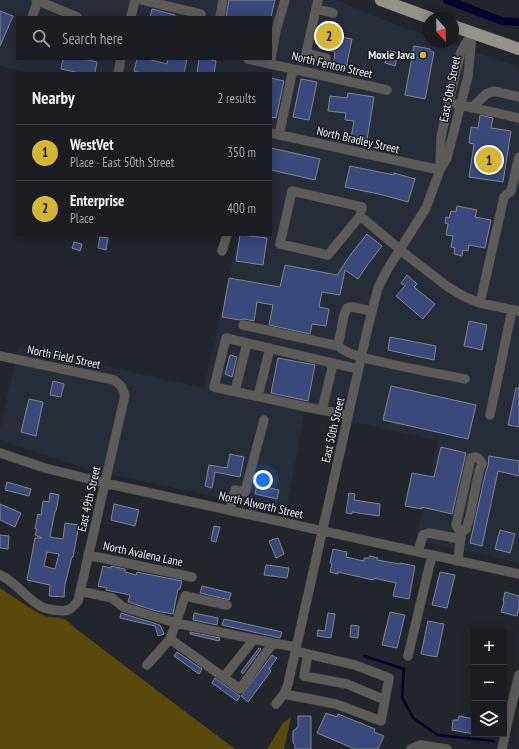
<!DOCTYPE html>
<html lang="en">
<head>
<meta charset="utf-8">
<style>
  body { margin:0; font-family:"PT Sans Narrow",sans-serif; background:#23252a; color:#f1f3f6 }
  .controls { position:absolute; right:12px; bottom:12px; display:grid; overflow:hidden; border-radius:0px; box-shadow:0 2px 10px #0003 }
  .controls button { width:36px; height:36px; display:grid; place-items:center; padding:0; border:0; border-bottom:1px solid #383a3f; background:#1a1c21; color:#f1f3f6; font:20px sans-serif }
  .compass { position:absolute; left:423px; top:12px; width:36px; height:36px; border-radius:50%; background:#1a1c21; box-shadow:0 2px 10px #0003; rotate:158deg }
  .you { position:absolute; left:263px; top:480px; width:14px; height:14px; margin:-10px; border:3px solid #fff; border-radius:50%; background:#1a73e8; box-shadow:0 0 0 6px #1a73e833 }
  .badge { display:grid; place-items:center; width:26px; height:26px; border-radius:50%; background:#d5b534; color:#111; font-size:13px; font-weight:700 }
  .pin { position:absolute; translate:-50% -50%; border:2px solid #fff; box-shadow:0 1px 4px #0006 }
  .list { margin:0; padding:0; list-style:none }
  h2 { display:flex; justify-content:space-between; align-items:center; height:52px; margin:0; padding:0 16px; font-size:17px }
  h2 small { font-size:13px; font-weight:400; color:#9fa1a5 }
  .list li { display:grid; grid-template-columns:26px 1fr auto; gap:12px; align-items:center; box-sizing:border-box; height:56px; padding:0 16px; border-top:1px solid #383a3f }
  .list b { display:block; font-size:15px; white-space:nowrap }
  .list p { margin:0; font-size:13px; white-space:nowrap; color:#9fa1a5 }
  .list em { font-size:13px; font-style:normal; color:#9fa1a5 }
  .icon { flex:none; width:22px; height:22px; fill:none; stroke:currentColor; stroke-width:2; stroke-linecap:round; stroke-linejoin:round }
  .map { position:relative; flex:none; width:519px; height:749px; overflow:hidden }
  .search { position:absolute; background:#1a1c21; box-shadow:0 2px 10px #0003; left:16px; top:16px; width:256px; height:44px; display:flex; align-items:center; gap:10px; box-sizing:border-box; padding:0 14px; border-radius:0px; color:#9fa1a5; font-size:15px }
  .panel { position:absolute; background:#1a1c21; box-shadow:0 2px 10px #0003; left:16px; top:72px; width:256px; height:164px; border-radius:0px }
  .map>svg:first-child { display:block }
  .built { fill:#272c39; fill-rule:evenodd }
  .green { fill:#594a0b }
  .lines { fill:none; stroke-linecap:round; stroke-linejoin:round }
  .stream { stroke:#03032e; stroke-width:2.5 }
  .canal { stroke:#03032e; stroke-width:8 }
  .building { fill:#3a487a; stroke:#81848d; fill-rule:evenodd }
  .minor-casing { stroke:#3e4148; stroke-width:10 }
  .major-casing { stroke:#3e4148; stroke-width:13 }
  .minor { stroke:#5d5b57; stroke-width:9 }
  .major { stroke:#949289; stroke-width:12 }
  .poi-dot { fill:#d5b534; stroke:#191b22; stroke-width:1.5 }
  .labels { text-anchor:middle; stroke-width:3; stroke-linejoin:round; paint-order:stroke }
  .poi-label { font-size:12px; font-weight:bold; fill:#eaecf1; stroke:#191b22; text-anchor:end }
  .street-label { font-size:12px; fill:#eaecf1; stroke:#191b22 }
</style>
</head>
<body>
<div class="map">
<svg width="519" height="749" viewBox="0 0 519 749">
  <rect width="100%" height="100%" fill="#22252c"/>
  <!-- built -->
  <path class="built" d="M0 0H336L407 29 429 36V42H446L519 67V563L416 540 438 441 305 411 286 512 90 470 0 440V428L19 347 204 388 239 235H271V73H30L0 66ZM17 17H271V59H17Z"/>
  <!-- green -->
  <path class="green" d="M0 588 38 613 45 616 65 619 79 631 167 698 235 749H0Z
    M291 717 284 749H267L283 723Z"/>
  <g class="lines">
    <!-- stream -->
    <path class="stream" d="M364 656 404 669 402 697 413 718 438 735 494 741"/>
    <!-- canal -->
    <path class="canal" d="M447 0 502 21 519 22"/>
  </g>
  <!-- building -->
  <path class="building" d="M229 0H275L271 17H226Z
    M152 9 175 15V17H150Z
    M0 11 13 16 0 46Z
    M325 21 339 24 336 36 352 39 346 68 333 66 335 52 319 48Z
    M414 46 430 49V51L434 52 425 99 405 95Z
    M388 50 398 53 395 66 385 63Z
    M63 59H84L97 62 95 73H80L61 69Z
    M137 59H148L167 64 168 59H187L184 73H141L134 71Z
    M199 59H206L216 61 214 73H197Z
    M271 78 284 81 276 118 271 117Z
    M301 79 317 82 309 120 293 117Z
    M348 93 374 97 367 140 351 138 354 121 345 120 346 113 328 111 330 96 347 98Z
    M480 115 493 118 491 128 511 131 503 182 469 177 474 144 469 143 471 127 478 128Z
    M271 148 320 159 315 180 271 170Z
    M350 166 394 175V173L415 179 408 202 383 195 345 187Z
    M457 206 477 210 475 217 491 220 485 248 469 245 468 251 463 250 462 256 454 254 455 248 451 247 453 236 446 235 448 224 445 223 446 217 449 218 451 211 456 212Z
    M367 234 382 246 368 264 358 279 345 270 340 295 322 292 319 307 329 309 326 326 312 324 310 334 269 325 273 305 257 302 254 321 244 319 240 320 222 317 229 278 280 287 285 265 337 275 351 254Z
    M240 235 267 238 263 265 236 261Z
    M100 237 108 238 106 250 98 248Z
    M74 242 82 244 80 251 72 248Z
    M407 275 417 284 414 287 435 304 423 319 396 296 405 286 401 283Z
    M469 321 487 325 482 350 464 346Z
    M390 337 436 346 434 360 388 350Z
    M230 355 237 357 232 377 225 374Z
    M278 358 315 365 308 401 271 393Z
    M53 381 64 384 61 397 50 395Z
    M391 386 476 405 468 439 383 420Z
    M516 388H519V427L508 425Z
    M29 399 43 402 36 436 21 432Z
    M441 447 466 453 452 514 422 507V509L405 506 412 473 434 477Z
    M230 454 244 457 240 477 215 472 212 488 205 486 209 465 227 468Z
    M489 456 519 461V476L498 471 482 546 470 543 486 471 488 466Z
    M7 482 31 489 29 496 5 490Z
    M257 485 279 490 277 499 255 494Z
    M50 493 59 495 56 511H55L50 537 63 539 65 523 79 525 73 557H72L65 584 64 597 49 596 50 585 27 580 35 538H42L35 535 37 529H35L38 514 41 515 43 501 49 502ZM47 552 59 554 55 569 44 566Z
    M349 493 355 494 354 500 380 504 379 516 352 512V514L346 513Z
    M0 504 21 513 15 527 0 520Z
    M114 504 139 510 135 526 111 520Z
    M214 526 220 527 216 542 211 541Z
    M500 530 515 534 510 553 495 549Z
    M0 535 9 536 8 549 0 548Z
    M278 538 284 554 276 558 269 541Z
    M333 549 347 552 346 557 364 561V558H369L370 556 378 558 377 560 400 564V563L415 566 409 599 393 596 396 583 374 578 373 580 338 572V574L330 572 332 564 330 563Z
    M266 565 289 568 287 578 264 575Z
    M103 566 111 568V566L125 569V572L136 575 137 572 182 581 180 589H178L173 614 156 611 128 602 130 595 106 590 107 588 98 586Z
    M440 572 455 575 447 608 432 605Z
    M202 586 231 593 229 600 200 593Z
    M505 592 519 596V608L517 616 501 612 504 602 503 601Z
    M390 612 405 615 397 648 382 645Z
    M121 613 160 625 164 634 158 636 155 626 120 618Z
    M194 613 218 618 217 625 193 620Z
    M328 613 335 614 331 638 317 636 318 630 325 631Z
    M224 619 282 632 280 638 222 625Z
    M428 621 444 624 437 657 421 654Z
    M351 625 359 626 358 638 350 637Z
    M190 632 220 638 219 641 190 634Z
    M259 648 261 649 243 674 241 672Z
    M177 652 202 669 199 674 174 656Z
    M272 655 277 658 269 669 271 671 248 702 241 696Z
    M215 678 240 696 237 701 212 683Z
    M326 713 337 717 338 714 375 729 374 732 384 736 378 749H355L317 733Z
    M298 716H311V749H295V745L293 743V731L298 727Z
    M459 716 474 719V734L452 730 453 720H458Z"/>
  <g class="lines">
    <!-- minor casing -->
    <g class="minor-casing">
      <path id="minor" d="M36 0 77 17
        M142 0 201 14
        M318 0 306 53 326 58
        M316 9 333 13
        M32 17 38 1
        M131 17 135 0
        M220 17 223 0
        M248 59 387 90
        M270 64 276 30 285 0
        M118 73 121 59
        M456 104 519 118
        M472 108 486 94 494 91 519 97
        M271 133 440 170
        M279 135 293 69
        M440 167 441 137 455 75 461 52 470 36
        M360 216 362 207 292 191 280 244 328 255 360 216 409 257 448 287 465 297 480 303 519 311
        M222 251 227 235
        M480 303 504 197 511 191 519 157
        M372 311 352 307 347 308 344 315 338 346C351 357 370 359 386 363 412 369 439 374 465 379
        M243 325 338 346
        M0 356 114 380 121 386 125 395 78 601C70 611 67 612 54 610 50 609 46 609 42 607 27 600 16 581 0 575
        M235 391 247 343
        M258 396 270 348
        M322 410 333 364
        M348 415 306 407 214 387 226 338 358 369
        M490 415 512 310
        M0 453 45 468 105 483 519 574
        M230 510 235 490 245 492 264 420
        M418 552 423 535 429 533 461 539
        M88 555 192 577
        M458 561 461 533 466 529 470 516 479 471 482 464 480 460 476 457 471 458 456 525 461 533
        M80 591 112 598 123 607 176 623 170 639 240 689 273 643 296 647
        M227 605 185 596 176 623 273 643
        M308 654 304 676 347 684 385 700
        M408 656 432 555
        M147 665 170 639
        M224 677 254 639
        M284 694 336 704 381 721 389 678 355 665 295 651
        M276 704 284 694 288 684 368 327 378 288 387 270 426 208 440 170 447 158 468 76 472 33
        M411 749 420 745 447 749
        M502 749 509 716 519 675"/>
    </g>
    <!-- major casing -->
    <g class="major-casing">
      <path id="major" d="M381 0 430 18
        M453 26 519 49"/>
    </g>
    <!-- minor -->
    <use href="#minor" class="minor"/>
    <!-- major -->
    <use href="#major" class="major"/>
  </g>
  <!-- markers -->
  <circle class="poi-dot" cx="423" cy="55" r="4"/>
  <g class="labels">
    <!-- poi labels -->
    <g class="poi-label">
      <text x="415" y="59">Moxie Java</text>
    </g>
    <!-- street labels -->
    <g class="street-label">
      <text transform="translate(332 65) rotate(13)" y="4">North Fenton Street</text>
      <text transform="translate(450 89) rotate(-79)" y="4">East 50th Street</text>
      <text transform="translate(358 140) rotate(13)" y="4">North Bradley Street</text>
      <text transform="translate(64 357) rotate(12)" y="4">North Field Street</text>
      <text transform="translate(333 430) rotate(-77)" y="4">East 50th Street</text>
      <text transform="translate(89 499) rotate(-77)" y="4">East 49th Street</text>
      <text transform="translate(261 505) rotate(13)" y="4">North Alworth Street</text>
      <text transform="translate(143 554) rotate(12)" y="4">North Avalena Lane</text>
    </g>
  </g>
</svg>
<div class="controls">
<button>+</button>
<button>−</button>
<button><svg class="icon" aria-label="layers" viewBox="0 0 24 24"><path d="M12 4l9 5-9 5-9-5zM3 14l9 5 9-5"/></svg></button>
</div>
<svg class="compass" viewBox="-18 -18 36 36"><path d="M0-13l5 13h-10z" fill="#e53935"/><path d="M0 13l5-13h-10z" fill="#9fa1a5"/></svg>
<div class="you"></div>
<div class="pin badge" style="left:489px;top:160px">1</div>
<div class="pin badge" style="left:329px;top:36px">2</div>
<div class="search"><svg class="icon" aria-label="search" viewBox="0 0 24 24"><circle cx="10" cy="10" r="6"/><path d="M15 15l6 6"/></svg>Search here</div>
<section class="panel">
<h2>Nearby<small>2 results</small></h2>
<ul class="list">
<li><span class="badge">1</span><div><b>WestVet</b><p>Place · East 50th Street</p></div><em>350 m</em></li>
<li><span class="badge">2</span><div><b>Enterprise</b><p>Place</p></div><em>400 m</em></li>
</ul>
</section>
</div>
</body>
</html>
